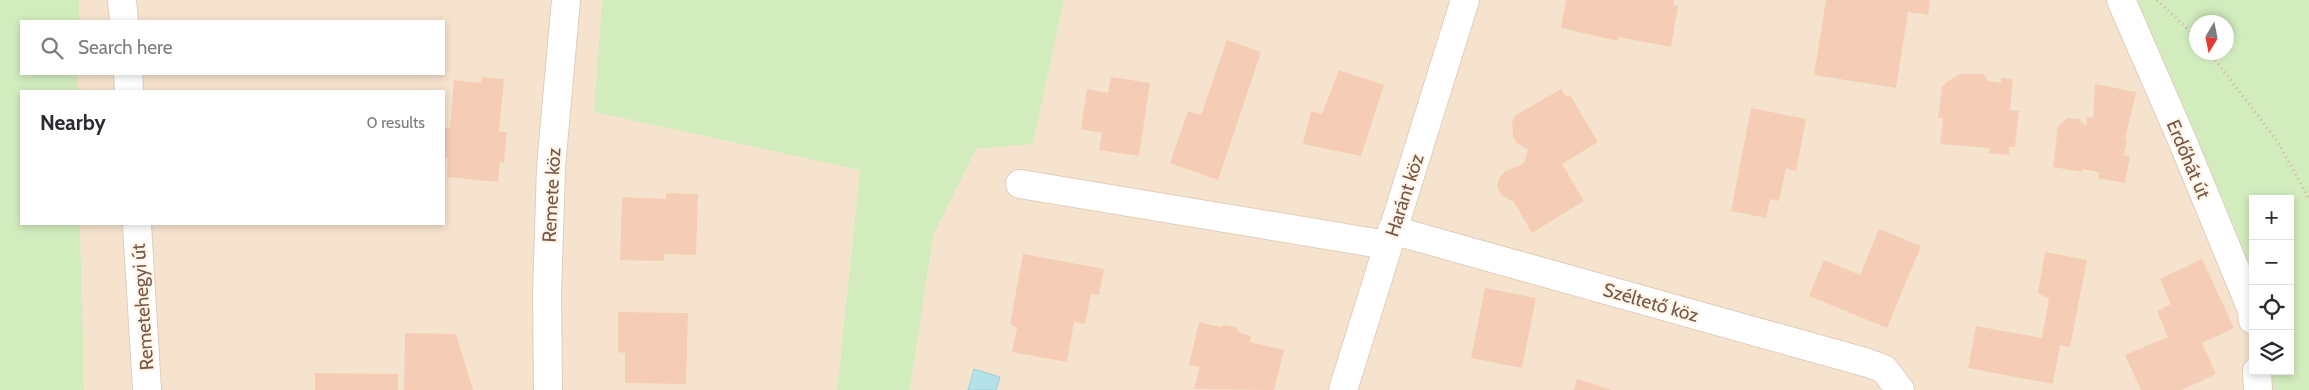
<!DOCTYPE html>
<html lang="en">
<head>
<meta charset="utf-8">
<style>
  body { margin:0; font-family:Cabin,sans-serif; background:#f2f2f3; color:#2b2b33 }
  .controls { position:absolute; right:15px; bottom:15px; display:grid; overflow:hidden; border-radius:0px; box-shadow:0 2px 8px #0003 }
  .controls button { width:45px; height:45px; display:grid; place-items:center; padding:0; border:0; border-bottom:1px solid #e1e1e2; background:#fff; color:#2b2b33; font:25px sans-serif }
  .compass { position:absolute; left:2189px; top:15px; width:45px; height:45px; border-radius:50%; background:#fff; box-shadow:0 2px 8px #0003; rotate:190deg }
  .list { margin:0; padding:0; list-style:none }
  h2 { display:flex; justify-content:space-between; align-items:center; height:65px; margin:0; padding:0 20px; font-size:21px }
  h2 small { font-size:16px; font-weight:400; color:#7c7c81 }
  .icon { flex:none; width:28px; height:28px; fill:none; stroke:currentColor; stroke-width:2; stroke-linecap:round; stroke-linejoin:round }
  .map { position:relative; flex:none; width:2309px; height:390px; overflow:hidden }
  .search { position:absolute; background:#fff; box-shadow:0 2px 8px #0003; left:20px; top:20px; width:425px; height:55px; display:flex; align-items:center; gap:12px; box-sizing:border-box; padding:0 18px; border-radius:0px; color:#7c7c81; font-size:19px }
  .panel { position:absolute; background:#fff; box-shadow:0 2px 8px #0003; left:20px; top:90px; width:425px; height:135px; border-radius:0px }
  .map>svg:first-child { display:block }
  .residential { fill:#f6e3ce }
  .green { fill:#d2ecbe; fill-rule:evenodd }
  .water { fill:#b4e2e8; stroke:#99d2db }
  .building { fill:#f5cdb6 }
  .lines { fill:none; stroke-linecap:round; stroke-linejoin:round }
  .minor-casing { stroke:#e2cdbc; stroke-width:30 }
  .path { stroke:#d9b199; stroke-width:3; stroke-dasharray:1 4; stroke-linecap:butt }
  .minor { stroke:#fff; stroke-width:28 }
  .labels { text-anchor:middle; stroke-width:4.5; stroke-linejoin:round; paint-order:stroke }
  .street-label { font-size:19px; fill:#765646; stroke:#fff5e8 }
</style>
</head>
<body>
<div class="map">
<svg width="2309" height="390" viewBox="0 0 2309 390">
  <rect width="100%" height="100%" fill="#fef1e0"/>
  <!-- residential -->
  <path class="residential" d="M79 0H602L595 112 860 170 837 390H84L80 224H444V91H78V74H444V21H79Z
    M1064 0H2124L2253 324V371L2257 390H910L933 236 976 149 1033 144Z"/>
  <!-- green -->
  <path class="green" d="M0 0H79V21H21V74H78V91H21V224H80L84 390H0Z
    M602 0H1064L1033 144 976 149 933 236 910 390H837L860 170 594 112Z
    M2124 0H2309V390H2257L2256 371H2290V199H2253V324ZM2196 22H2226V52H2196Z"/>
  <!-- water -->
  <path class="water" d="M974 369 1000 377 996 390H968Z"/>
  <!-- building -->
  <path class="building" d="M1566 0H1674L1673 5 1678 6 1671 47 1619 37 1618 41 1561 28Z
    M1826 0H1930L1928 15 1908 12 1896 88 1814 75Z
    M1227 40 1261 52 1218 180 1170 163 1188 111 1201 115Z
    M1339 70 1384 85 1361 156 1303 144 1311 111 1322 114Z
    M1960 74H1984L1988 81 2001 83V78L2013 79 2010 110 2019 111 2015 147H2009V155L1989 153 1990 148 1940 144 1943 118H1938L1942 87 1948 81Z
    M482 77 504 79 499 132H507L504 163 500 162 498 182 447 177 448 159 444 158V127L450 128 454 80 481 83Z
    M1111 77 1150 83 1139 156 1099 150 1102 133 1081 129 1087 89 1108 93Z
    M2095 84 2136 92 2125 139H2127L2124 155 2130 156 2125 183 2098 178 2099 172 2082 169V172L2053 167 2058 126 2067 118 2079 119 2086 126 2087 117 2093 118Z
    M1561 89 1566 97 1570 95 1598 142 1562 164 1584 201 1532 233 1514 202 1501 195 1497 186 1500 177 1504 172 1524 163 1528 150 1517 143 1513 136 1512 121 1516 115Z
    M1751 108 1806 119 1796 171 1786 168 1779 201 1770 199 1766 218 1731 211Z
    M666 193 698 194 696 255 664 254V261L620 260 622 197 666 199Z
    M1879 229 1921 246 1887 328 1809 296 1824 260 1860 275Z
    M2045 252 2087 260 2070 347 2060 345 2053 384 1968 368 1976 326 2042 338 2049 299 2038 293Z
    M1023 254 1104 269 1099 295 1091 294 1085 324 1074 322 1067 362 1012 352 1017 328 1010 324Z
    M2202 259 2234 328 2202 343 2216 374 2182 390H2141L2125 355 2168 337 2157 311 2171 304 2160 279Z
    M1485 288 1536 298 1522 368 1471 358Z
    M618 312 688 313 686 384 625 383V353L618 352Z
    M1199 322 1220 327 1224 325 1236 327 1238 332 1251 336 1250 342 1284 350 1274 390 1194 389 1200 367 1189 365Z
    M405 333 456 334 473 390H404Z
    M315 373 398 374V390H315Z
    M1577 379 1612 390H1574Z"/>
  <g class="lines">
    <!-- minor casing -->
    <g class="minor-casing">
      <path id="minor" d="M122 0 124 21
        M2121 0 2182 140 2252 310 2253 320
        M128 74 129 91
        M1020 184 1387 245
        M137 224 147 390
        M1392 230 1868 363 1884 369 1900 390
        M2257 371 2258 390
        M548 390 547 294 551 167 566 0
        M1343 390 1465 0"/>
    </g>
    <!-- path -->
    <path class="path" d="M2157 0 2196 37
      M2209 52 2278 142 2309 199"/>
    <!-- minor -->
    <use href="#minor" class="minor"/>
  </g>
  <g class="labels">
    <!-- street labels -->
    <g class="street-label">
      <text transform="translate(2189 159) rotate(67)" y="7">Erdőhát út</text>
      <text transform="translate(551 195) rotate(-87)" y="7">Remete köz</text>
      <text transform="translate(1404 195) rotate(-72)" y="7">Haránt köz</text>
      <text transform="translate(1651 302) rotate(16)" y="7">Széltető köz</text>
      <text transform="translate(142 307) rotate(-94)" y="7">Remetehegyi út</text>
    </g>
  </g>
</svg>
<div class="controls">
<button>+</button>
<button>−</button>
<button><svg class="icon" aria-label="locate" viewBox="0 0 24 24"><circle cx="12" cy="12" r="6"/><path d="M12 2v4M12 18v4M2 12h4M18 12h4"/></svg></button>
<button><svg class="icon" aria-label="layers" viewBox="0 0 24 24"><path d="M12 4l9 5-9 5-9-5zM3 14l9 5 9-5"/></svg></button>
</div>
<svg class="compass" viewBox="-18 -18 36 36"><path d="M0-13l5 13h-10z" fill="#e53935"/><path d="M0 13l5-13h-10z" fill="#7c7c81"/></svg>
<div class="search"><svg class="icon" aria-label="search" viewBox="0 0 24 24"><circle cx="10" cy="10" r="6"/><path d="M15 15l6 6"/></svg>Search here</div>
<section class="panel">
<h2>Nearby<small>0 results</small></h2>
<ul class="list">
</ul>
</section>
</div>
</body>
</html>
